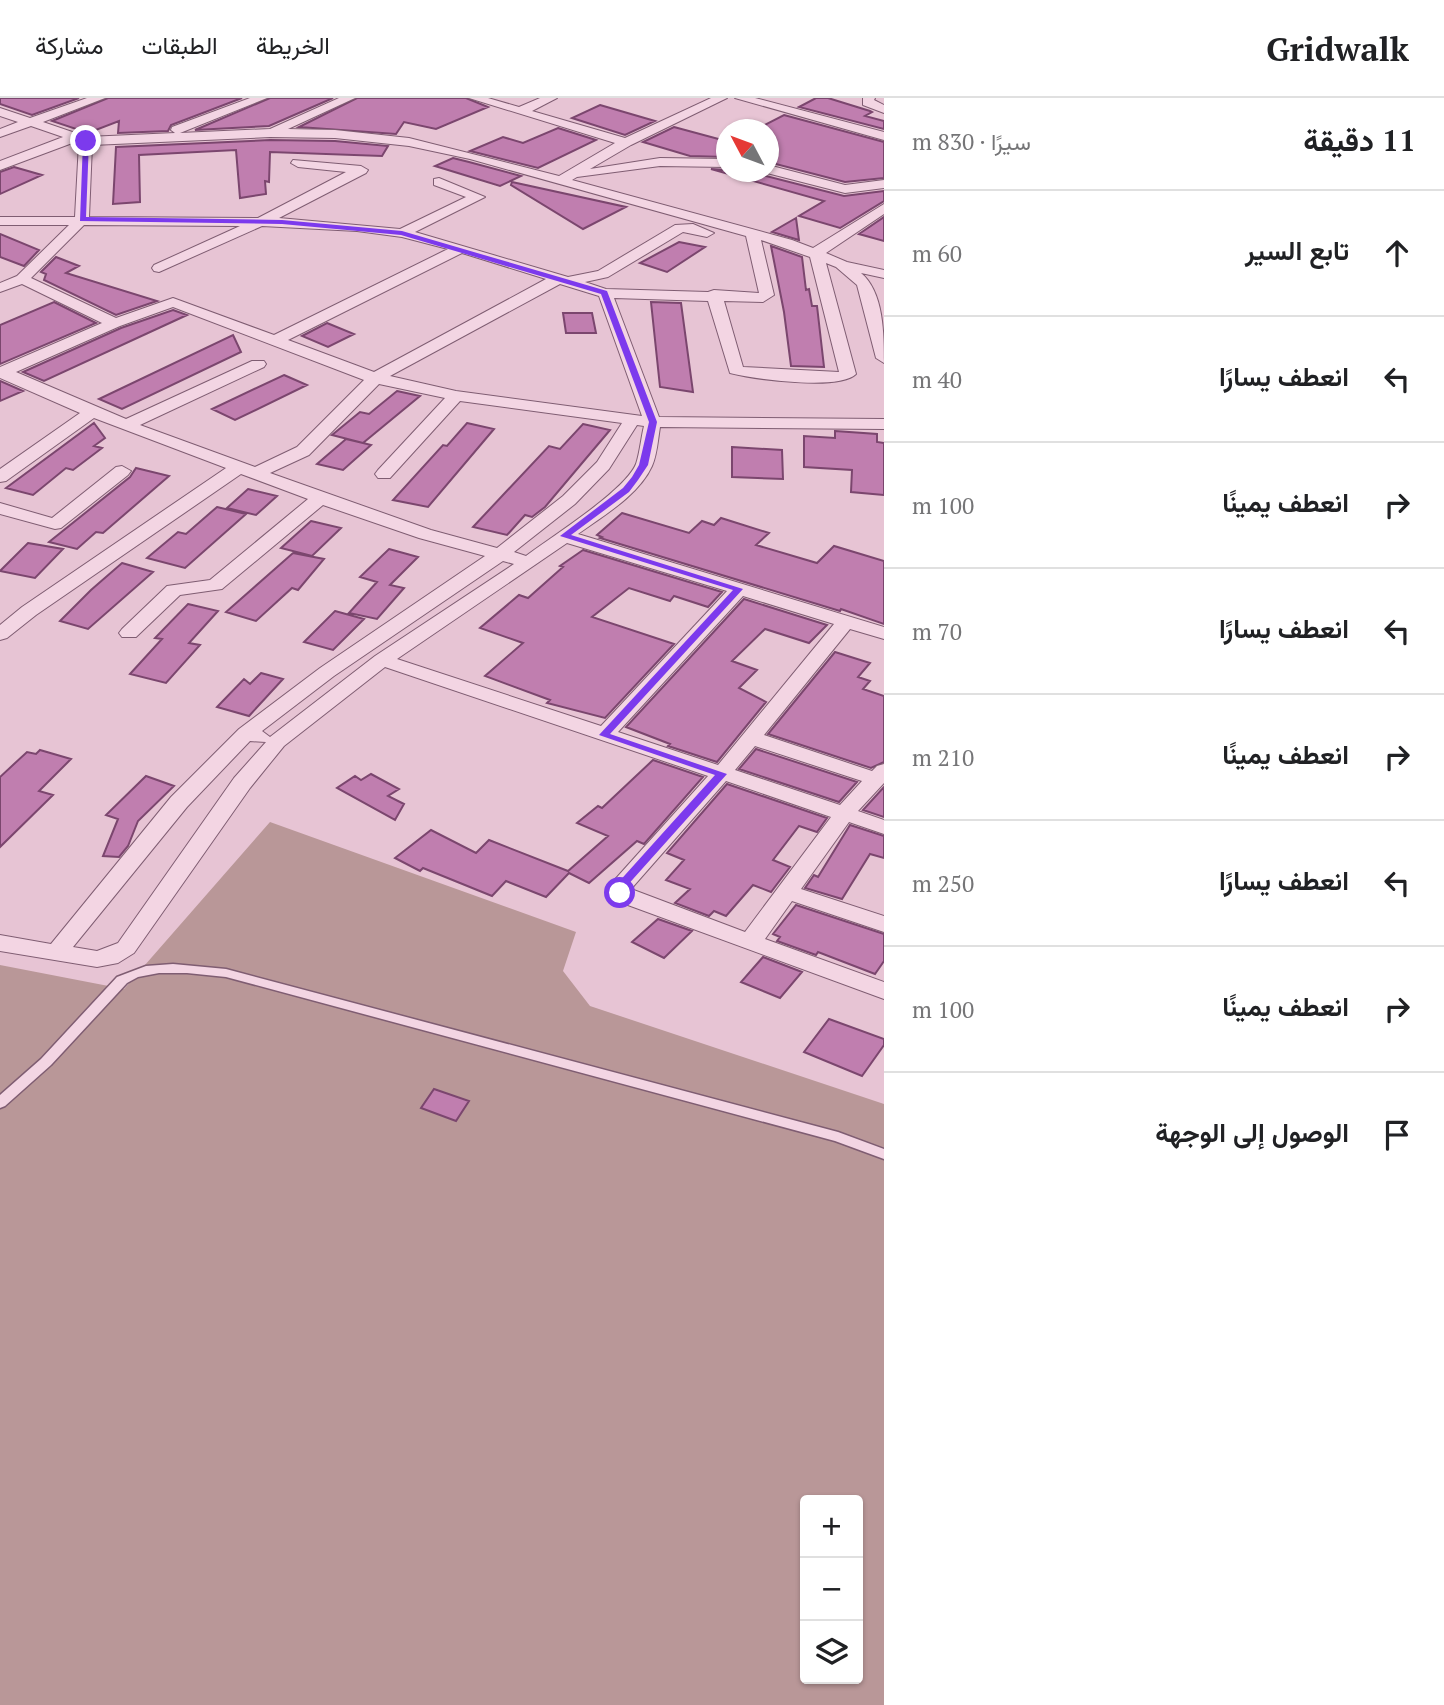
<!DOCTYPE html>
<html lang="ar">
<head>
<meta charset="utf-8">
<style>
  body { margin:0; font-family:"PT Serif",Vazirmatn,serif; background:#f2f2f2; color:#202124; direction:rtl }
  .controls { position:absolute; right:21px; bottom:21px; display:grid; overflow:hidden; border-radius:7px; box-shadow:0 2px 5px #0004 }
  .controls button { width:63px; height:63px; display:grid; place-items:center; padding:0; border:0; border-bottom:2px solid #e0e0e0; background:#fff; color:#202124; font:35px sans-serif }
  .compass { position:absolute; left:716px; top:21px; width:63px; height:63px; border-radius:50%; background:#fff; box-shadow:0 2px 5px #0004; rotate:311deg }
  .stop { position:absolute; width:21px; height:21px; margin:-16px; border:5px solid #7c3aed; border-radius:50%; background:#fff }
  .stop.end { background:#7c3aed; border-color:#fff; box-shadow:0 2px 7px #0008 }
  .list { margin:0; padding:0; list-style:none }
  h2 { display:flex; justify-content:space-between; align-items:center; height:91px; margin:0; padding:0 28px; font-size:30px }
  h2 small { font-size:23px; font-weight:400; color:#757577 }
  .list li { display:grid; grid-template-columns:46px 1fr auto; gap:21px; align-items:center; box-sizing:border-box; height:126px; padding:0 28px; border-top:2px solid #e0e0e0 }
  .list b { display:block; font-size:26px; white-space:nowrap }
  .list em { font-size:23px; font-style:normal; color:#757577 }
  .icon { flex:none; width:38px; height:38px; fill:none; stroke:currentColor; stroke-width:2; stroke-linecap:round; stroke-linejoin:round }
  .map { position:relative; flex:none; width:884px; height:1607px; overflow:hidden; direction:ltr }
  header { display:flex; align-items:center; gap:42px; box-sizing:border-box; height:98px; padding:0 35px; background:#fff; border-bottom:2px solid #e0e0e0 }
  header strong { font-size:33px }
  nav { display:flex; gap:38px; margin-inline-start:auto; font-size:24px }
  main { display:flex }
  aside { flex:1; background:#fff }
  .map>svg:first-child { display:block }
  .cemetery { fill:#b99798; fill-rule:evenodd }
  .building { fill:#c07eaf; stroke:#7b466e; stroke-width:2 }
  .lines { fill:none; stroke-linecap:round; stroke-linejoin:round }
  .lane-casing { stroke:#7f5d72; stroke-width:3 }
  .street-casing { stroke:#7f5d72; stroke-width:2 }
  .lane { fill:#f3d5e3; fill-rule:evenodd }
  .street { fill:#f3d5e3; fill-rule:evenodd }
  .route { fill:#7c3aed }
</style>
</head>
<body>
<header>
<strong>Gridwalk</strong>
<nav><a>الخريطة</a><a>الطبقات</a><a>مشاركة</a></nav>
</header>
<main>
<aside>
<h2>11 دقيقة<small>سيرًا · 830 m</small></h2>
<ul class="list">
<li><svg class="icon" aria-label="ahead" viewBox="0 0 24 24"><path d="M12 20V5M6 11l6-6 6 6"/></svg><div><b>تابع السير</b></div><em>60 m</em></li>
<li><svg class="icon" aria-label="left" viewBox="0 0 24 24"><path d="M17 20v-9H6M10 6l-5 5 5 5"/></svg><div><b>انعطف يسارًا</b></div><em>40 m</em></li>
<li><svg class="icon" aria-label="right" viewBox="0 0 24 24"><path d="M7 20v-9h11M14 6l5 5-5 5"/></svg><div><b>انعطف يمينًا</b></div><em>100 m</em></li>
<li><svg class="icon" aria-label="left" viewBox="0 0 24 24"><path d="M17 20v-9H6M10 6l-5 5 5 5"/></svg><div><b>انعطف يسارًا</b></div><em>70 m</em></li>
<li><svg class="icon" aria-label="right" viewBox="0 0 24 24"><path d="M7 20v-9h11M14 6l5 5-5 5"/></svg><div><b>انعطف يمينًا</b></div><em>210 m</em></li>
<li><svg class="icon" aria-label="left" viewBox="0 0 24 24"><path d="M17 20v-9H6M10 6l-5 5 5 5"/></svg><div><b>انعطف يسارًا</b></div><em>250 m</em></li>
<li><svg class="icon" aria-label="right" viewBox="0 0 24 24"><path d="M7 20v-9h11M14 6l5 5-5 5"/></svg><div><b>انعطف يمينًا</b></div><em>100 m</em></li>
<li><svg class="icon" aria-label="arrive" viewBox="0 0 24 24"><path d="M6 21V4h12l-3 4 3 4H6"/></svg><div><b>الوصول إلى الوجهة</b></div></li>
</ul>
</aside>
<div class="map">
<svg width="884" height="1607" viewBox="0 0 884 1607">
  <rect width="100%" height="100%" fill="#e7c4d4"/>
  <!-- cemetery -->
  <path class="cemetery" d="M270 724 576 834 563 873 590 908 884 1006V1607H0V867L124 891ZM805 1402H858V1581H805Z"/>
  <!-- building -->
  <path class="building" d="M0 0H79L32 17 0 6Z
    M108 0H242L171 27 168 33 118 35 119 23 88 35 52 23Z
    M270 0H333L269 28 195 32Z
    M357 0H466L488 9 436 31 404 24 396 36 299 29Z
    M816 0H828L870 13 872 14 865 18 884 23V31L799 9Z
    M600 7 655 23 625 37 572 20Z
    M784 17 884 44V80L845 84 768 64V32H755Z
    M674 29 726 43V59L690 58 643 44Z
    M558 30 596 42 538 70 470 53 503 39 523 45Z
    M270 42 335 43 388 48 382 58 270 54 269 84 265 83 266 96 240 100 236 52 139 57 140 104 113 106 116 49Z
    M453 60 469 64 521 78 500 88 435 68Z
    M14 69 42 77 0 96V74Z
    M711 71 760 74 762 77 844 98 884 93V103L840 130 799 118 824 103Z
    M512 84 626 109 583 131 511 87Z
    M884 119V143L859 136Z
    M796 120 799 142 772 134Z
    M0 136 39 152 24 168 0 159Z
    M679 144 705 149 667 174 640 165Z
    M771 148 802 159 806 192 809 191 812 208H817L824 269 791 268 784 214Z
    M56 159 79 168 66 175 157 203 116 217 44 182 46 176 41 174Z
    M54 204 96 225 0 266V227Z
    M651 204 681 205 693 294 660 289Z
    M173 212 187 217 44 283 23 274 121 230Z
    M563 215H592L596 235H566Z
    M327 225 354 236 328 249 302 238Z
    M233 237 241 254 122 311 99 301Z
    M284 277 307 287 235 322 212 311Z
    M0 283 23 293 0 303Z
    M397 293 420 298 363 345 371 347 343 372 317 366 346 341 363 345 332 337 360 314 369 316Z
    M94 325 105 340 94 348 102 350 73 372 66 370 33 397 6 390Z
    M467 325 494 331 428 409 393 402 443 347 447 348Z
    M583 326 610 332 545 409 532 419 525 417 507 437 473 429 549 348 560 351Z
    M835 333 877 336V344L884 345V397L851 394 852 372 804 369V338L835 340Z
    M732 349 782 352 783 381 732 379Z
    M136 370 169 378 103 435 96 434 77 451 49 444 130 379Z
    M248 391 277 398 256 417 227 410Z
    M217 409 246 416 185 470 147 460 178 434 186 436Z
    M622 415 689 435 702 423 714 427 721 420 769 435 756 447 817 465 834 448 884 463V526L841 511 840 513 600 440 602 439 597 437Z
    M311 423 341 430 312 458 281 450Z
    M28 445 63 451 35 480 0 473Z
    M389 451 418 459 390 487 404 490 377 521 349 515 377 484 360 479Z
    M583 452 722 494 708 509 674 498 670 503 629 490 592 519 674 546 605 620 547 605 550 602 485 578 523 545 480 530 519 497 528 500 563 469 560 468Z
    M293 455 324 461 298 492 292 490 256 523 226 514Z
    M122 465 153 474 88 531 60 523 91 492Z
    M744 501 827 527 809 545 765 531 732 563 757 572 739 590 766 604 717 664 668 648 670 646 626 629Z
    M188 506 218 513 189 545 200 547 166 585 130 576 162 541 155 540Z
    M335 513 364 521 333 552 304 544Z
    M835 554 870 565 858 579 870 583 863 591 884 598V664L871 670 768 636Z
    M261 575 283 581 249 618 217 609 244 581 250 586Z
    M756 651 857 684 839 704 739 671Z
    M40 652 71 661 39 693 53 697 0 749V679L27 654 36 656Z
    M653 662 703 679 644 746 637 743 589 785 569 775 546 799 506 783 492 798 423 770 420 773 395 760 431 732 476 755 489 742 568 773 608 738 577 725 598 708 602 710Z
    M371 676 399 691 388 698 404 706 395 722 337 690 355 678 361 682Z
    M146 678 174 688 138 723 128 748 119 759 103 758 118 721 106 717Z
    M727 686 827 720 817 734 799 728 773 762 790 769 771 794 753 787 726 818 714 813 709 818 675 805 690 791 666 782 684 762 667 755Z
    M884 689V719L863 712Z
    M850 727 884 738V760L870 756 842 801 805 790 814 777 818 779Z
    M796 807 884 836V863L875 876 818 854 816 857 777 843 780 839 773 836Z
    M658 821 692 833 664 860 632 844Z
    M763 859 802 874 780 900 741 884Z
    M829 921 884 941V947L862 978 804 954Z
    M434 991 469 1003 456 1023 421 1010Z"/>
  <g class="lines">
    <!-- lane casing -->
    <g class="lane-casing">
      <path id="lane" d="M173 866 226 871 838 1034 884 1051V1061L835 1043 226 879 187 875H159L138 879 127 885 51 967 5 1008 0 1010V997L41 961 117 879 146 868Z"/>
    </g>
    <!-- street casing -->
    <g class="street-casing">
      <path id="street" d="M87 0H105L43 24 87 39 175 35 171 32 172 29 250 0H267L180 35 270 31 339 0H355L288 31 335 32 409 40 559 78 615 45 469 0H488L519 9 540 0H557L532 13 625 40 711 0H727L631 47 590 71 660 60 726 61V69L660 68 577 79 572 82 792 142 813 150 884 106V116L826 155 847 164 884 172V180L861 175C884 194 884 237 884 265L876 260 857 187 836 169 826 165 856 276C839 293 754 281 730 275L708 203 614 200 659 319 884 321V331L660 329C658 341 657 357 652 368 639 397 603 418 578 436L884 529V541L850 531 764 637 872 673 877 668 884 666V685L858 713 884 722V736L849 724 801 791 884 818V834L792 803 765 841 884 884V901L617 803 607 792 610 787 708 678 385 569 284 648 250 690 134 855 118 865 97 869 0 853V837L51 846 171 699 239 631 320 570 485 458 419 440 323 407 222 491 180 497 136 539H122L119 535 122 531 167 488 210 482 308 401 241 376 36 517 7 540 0 542V527L22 509 226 370 94 320 6 383 0 384V371L80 315 0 280V269L102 225 22 186 0 194V185L17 178 69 127H0V119H75L79 45 75 44 0 72V63L63 39 31 28 0 39V31L18 24 0 18V10L30 20ZM270 39 335 40 409 48 470 61 746 138 759 195 714 192 708 194 606 191 585 184 608 179 683 134 707 139 714 135 693 126 675 127 598 173 568 179 415 134 485 99 439 80 434 81V87L466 99 400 131 279 120 366 75 368 72 361 68 293 62 291 65 298 69 346 74 258 120 89 119 92 47ZM84 127 240 128 154 167 152 170 154 173 159 174 262 128 357 133 402 139 448 151 274 237 173 200 116 220 31 180ZM761 142 810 159 839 274 743 269 724 203 763 204 774 197ZM462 155 546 181 374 274 288 242ZM560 186 599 198 642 318 456 293 390 278ZM173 209 364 282 297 349 255 369 140 327 264 269 266 266 264 263H252L126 321 16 274 120 228ZM379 286 445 300 378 372 375 376 378 380H390L460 303 622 325 597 364 563 398 497 450 431 432 270 375 309 357ZM637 327 644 328C641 340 640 354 636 366 625 393 551 439 526 458L514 454 575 406 609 371ZM567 445 727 493 601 628 397 561ZM503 463 514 466 375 558 270 639 262 633 334 578ZM743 498 834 526 718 667 618 634ZM250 643 266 644 234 680 118 845 97 853 73 849 187 709ZM755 648 862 683 840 707 735 672ZM726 683 831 719 745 834 631 791Z
        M735 0H755L884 34V42Z
        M863 0H875L874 2 884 7V15L863 7Z
        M768 67 845 87 884 82V90L845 95 763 74H768Z
        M122 368 131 373 128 377 61 430 55 431 0 416V405L52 420 116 369Z"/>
    </g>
    <!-- lane -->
    <use href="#lane" class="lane"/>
    <!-- street -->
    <use href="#street" class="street"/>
  </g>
  <!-- route -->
  <path class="route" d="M86 41 89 43 86 119 282 122 402 133 607 193 657 324 648 367 638 382 629 394 571 437 743 491 610 636 727 676 625 790 624 798H616V787L715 677 599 637 733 492 560 438 623 390 632 379 639 367 649 324 601 196 401 137 282 126 80 123 83 43Z"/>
</svg>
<div class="controls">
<button>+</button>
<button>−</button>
<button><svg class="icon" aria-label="layers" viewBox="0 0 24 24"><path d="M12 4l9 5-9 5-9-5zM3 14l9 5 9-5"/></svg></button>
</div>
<svg class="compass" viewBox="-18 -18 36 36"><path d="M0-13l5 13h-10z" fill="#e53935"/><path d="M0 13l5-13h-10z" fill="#757577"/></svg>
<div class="stop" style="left:620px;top:795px"></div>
<div class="stop end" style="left:86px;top:43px"></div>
</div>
</main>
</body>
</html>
